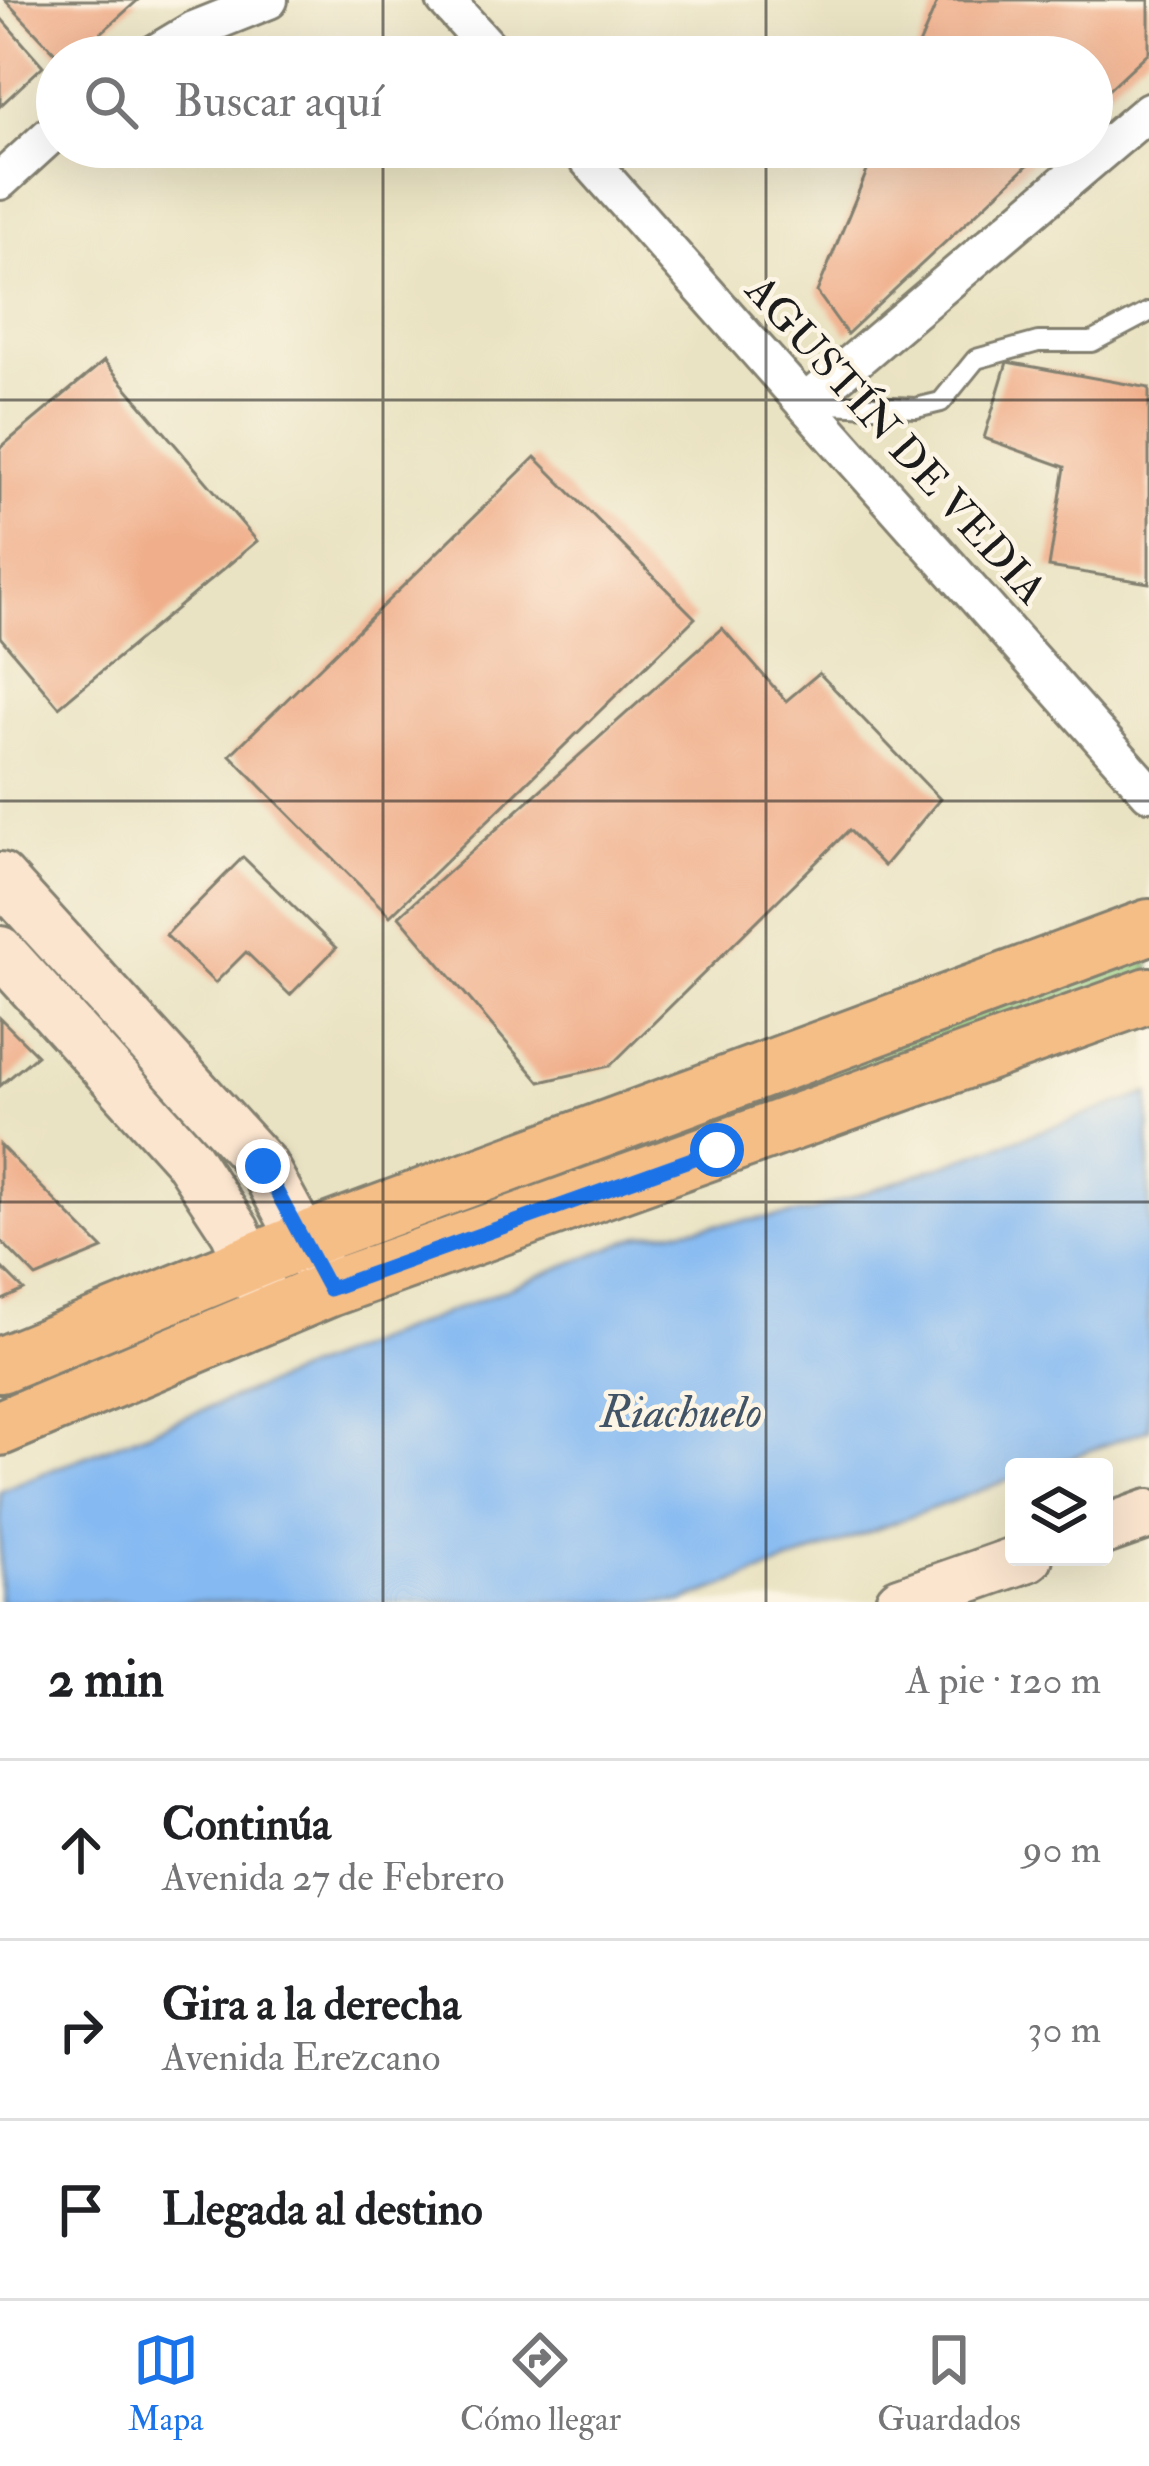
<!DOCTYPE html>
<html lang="es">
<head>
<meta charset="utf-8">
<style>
  body { margin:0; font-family:"IM FELL Double Pica",serif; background:#f2f2f2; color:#202124 }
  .controls { position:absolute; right:36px; bottom:36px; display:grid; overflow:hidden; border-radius:12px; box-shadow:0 12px 48px #0002 }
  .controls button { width:108px; height:108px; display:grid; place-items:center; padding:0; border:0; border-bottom:3px solid #e0e0e0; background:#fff; color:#202124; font:60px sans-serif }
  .stop { position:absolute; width:36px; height:36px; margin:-27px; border:9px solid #1a73e8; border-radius:50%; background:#fff }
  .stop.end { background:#1a73e8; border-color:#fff; box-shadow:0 3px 12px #0008 }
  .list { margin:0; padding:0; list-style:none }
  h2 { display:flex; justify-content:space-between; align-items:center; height:156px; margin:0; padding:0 48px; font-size:51px }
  h2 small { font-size:39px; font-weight:400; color:#757577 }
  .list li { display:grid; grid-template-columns:78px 1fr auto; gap:36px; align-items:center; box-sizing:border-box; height:180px; padding:0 48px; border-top:3px solid #e0e0e0 }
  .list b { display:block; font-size:45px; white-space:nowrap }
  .list p { margin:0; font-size:39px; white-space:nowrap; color:#757577 }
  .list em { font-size:39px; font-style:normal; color:#757577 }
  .icon { flex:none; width:66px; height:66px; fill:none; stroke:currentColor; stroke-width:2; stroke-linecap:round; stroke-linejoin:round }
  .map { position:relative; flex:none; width:1149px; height:1602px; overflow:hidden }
  .search { position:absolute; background:#fff; box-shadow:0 12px 48px #0002; left:36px; right:36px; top:36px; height:132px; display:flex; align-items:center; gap:30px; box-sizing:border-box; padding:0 42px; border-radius:66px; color:#757577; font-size:45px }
  .sheet { height:696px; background:#fff }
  nav { display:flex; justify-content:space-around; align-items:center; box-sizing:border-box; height:168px; border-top:3px solid #e0e0e0; background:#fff; font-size:33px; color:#757577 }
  nav a { display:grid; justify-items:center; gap:6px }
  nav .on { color:#1a73e8 }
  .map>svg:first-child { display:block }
  .green { fill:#90c97d; stroke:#56724c; stroke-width:3 }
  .water { fill:#84b9f2; stroke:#506a87; stroke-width:3 }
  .building { fill:#f0ae8a }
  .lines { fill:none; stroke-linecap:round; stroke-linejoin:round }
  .lane-casing { stroke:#838070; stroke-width:24 }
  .street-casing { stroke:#838070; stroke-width:42 }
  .secondary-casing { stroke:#838070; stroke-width:54 }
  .primary-casing { stroke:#838070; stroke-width:60 }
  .lane { stroke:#fff; stroke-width:18 }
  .street { stroke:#fff; stroke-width:36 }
  .secondary { stroke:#fbe5cf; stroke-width:48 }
  .primary { stroke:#f6be87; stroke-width:54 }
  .route { stroke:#1a73e8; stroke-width:15 }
  .grid { fill:none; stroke:#1c1c1c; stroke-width:3; stroke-opacity:0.55 }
  .labels { text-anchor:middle; stroke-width:9; stroke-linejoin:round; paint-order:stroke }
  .street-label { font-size:42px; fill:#1c1c1c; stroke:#fcf5e5 }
  .water-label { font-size:45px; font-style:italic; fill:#405367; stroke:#fcf5e5 }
</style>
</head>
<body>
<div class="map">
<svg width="1149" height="1602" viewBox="0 0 1149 1602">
  <rect width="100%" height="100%" fill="#fcf5e5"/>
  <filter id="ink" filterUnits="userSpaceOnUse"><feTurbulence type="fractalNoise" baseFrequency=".00833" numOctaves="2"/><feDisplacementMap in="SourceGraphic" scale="24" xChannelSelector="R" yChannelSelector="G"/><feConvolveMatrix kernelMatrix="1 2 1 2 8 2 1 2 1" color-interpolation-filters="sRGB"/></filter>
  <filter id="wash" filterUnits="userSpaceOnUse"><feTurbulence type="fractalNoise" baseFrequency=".004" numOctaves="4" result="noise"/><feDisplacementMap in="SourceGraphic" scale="48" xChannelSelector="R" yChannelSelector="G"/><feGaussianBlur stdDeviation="2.7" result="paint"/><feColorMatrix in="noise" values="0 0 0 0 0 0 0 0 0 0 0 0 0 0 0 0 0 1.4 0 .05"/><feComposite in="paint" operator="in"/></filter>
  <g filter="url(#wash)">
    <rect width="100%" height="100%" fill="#eae3c3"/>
    <!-- green -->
    <path class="green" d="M1149 946V979L365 1250 362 1241Z"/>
    <!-- water -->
    <path class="water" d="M1149 1093V1429L1045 1467H1014V1478L682 1602H0V1491L9 1487 642 1235 810 1212Z"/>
    <g id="blocks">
      <!-- building -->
      <path class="building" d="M5 0H138L74 57H59Z
        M938 0H1149V52L1092 105V57H914Z
        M0 17 43 66 0 106Z
        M877 147H1047L847 334 817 292Z
        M104 361 257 541 59 707 0 637V448Z
        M1007 362 1149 388V583L1049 567 1065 467 984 438Z
        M535 457 695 618 390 916 230 755Z
        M722 628 786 701 819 673 940 799 884 866 849 830 610 1066 540 1082 399 916Z
        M243 857 336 948 290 995 246 952 215 983 166 935Z
        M0 1018 37 1055 0 1086Z
        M0 1145 103 1249 36 1277 0 1240Z
        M0 1266 24 1290 0 1301Z"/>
    </g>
  </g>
  <g filter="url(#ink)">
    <use href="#blocks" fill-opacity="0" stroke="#838070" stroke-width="3"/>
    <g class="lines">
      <!-- lane casing -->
      <g class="lane-casing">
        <path id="lane" d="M807 403 916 408 941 402 976 359 1038 342H1092L1149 312"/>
      </g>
      <!-- street casing -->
      <g class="street-casing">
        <path id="street" d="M445 0 497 57
          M149 57 194 30 269 0
          M577 147 1149 792
          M0 181 57 129
          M805 403 1149 111"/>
      </g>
      <!-- secondary casing -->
      <g class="secondary-casing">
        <path id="secondary" d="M0 877 263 1166 320 1271
          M0 951 187 1158 235 1231 264 1298
          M1104 1530 1149 1514
          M900 1602 1028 1557"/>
      </g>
      <!-- primary casing -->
      <g class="primary-casing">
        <path id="primary" d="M0 1365 305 1240 1149 927
          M0 1428 329 1289 1149 995"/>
      </g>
      <!-- lane -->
      <use href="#lane" class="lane"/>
      <!-- street -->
      <use href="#street" class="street"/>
      <!-- secondary -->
      <use href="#secondary" class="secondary"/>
      <!-- primary -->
      <use href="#primary" class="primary"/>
    </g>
  </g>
  <g class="lines" filter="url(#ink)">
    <!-- route -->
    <path class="route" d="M263 1166 329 1289 717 1150"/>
  </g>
  <!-- grid -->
  <path class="grid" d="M383 0V57M766 0V57M383 147V1602M766 147V1602M0 400H1149M0 801H1149M0 1202H1149"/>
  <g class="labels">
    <!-- street labels -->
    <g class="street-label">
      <text transform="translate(897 439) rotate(48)" y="15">AGUSTÍN DE VEDIA</text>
    </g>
    <!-- water labels -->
    <g class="water-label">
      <text x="681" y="1427">Riachuelo</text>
    </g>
  </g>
</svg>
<div class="controls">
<button><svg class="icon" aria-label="layers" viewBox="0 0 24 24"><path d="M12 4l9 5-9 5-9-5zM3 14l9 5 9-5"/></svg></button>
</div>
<div class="stop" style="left:717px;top:1150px"></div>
<div class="stop end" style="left:263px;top:1166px"></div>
<div class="search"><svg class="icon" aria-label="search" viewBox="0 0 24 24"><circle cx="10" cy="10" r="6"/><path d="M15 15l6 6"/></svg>Buscar aquí</div>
</div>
<section class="sheet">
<h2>2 min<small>A pie · 120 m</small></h2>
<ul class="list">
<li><svg class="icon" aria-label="ahead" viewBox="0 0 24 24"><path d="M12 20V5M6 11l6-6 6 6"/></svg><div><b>Continúa</b><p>Avenida 27 de Febrero</p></div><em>90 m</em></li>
<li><svg class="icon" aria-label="right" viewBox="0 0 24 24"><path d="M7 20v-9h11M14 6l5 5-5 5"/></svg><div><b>Gira a la derecha</b><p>Avenida Erezcano</p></div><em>30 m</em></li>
<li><svg class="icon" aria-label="arrive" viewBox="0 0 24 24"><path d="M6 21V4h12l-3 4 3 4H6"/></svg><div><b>Llegada al destino</b></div></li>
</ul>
</section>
<nav>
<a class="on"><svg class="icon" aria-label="map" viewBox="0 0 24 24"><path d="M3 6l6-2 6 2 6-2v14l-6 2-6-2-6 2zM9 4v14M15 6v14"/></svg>Mapa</a>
<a><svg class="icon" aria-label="directions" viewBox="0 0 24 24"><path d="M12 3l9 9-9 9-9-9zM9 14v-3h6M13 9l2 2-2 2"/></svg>Cómo llegar</a>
<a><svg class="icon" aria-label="saved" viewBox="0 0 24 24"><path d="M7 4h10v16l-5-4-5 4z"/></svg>Guardados</a>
</nav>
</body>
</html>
